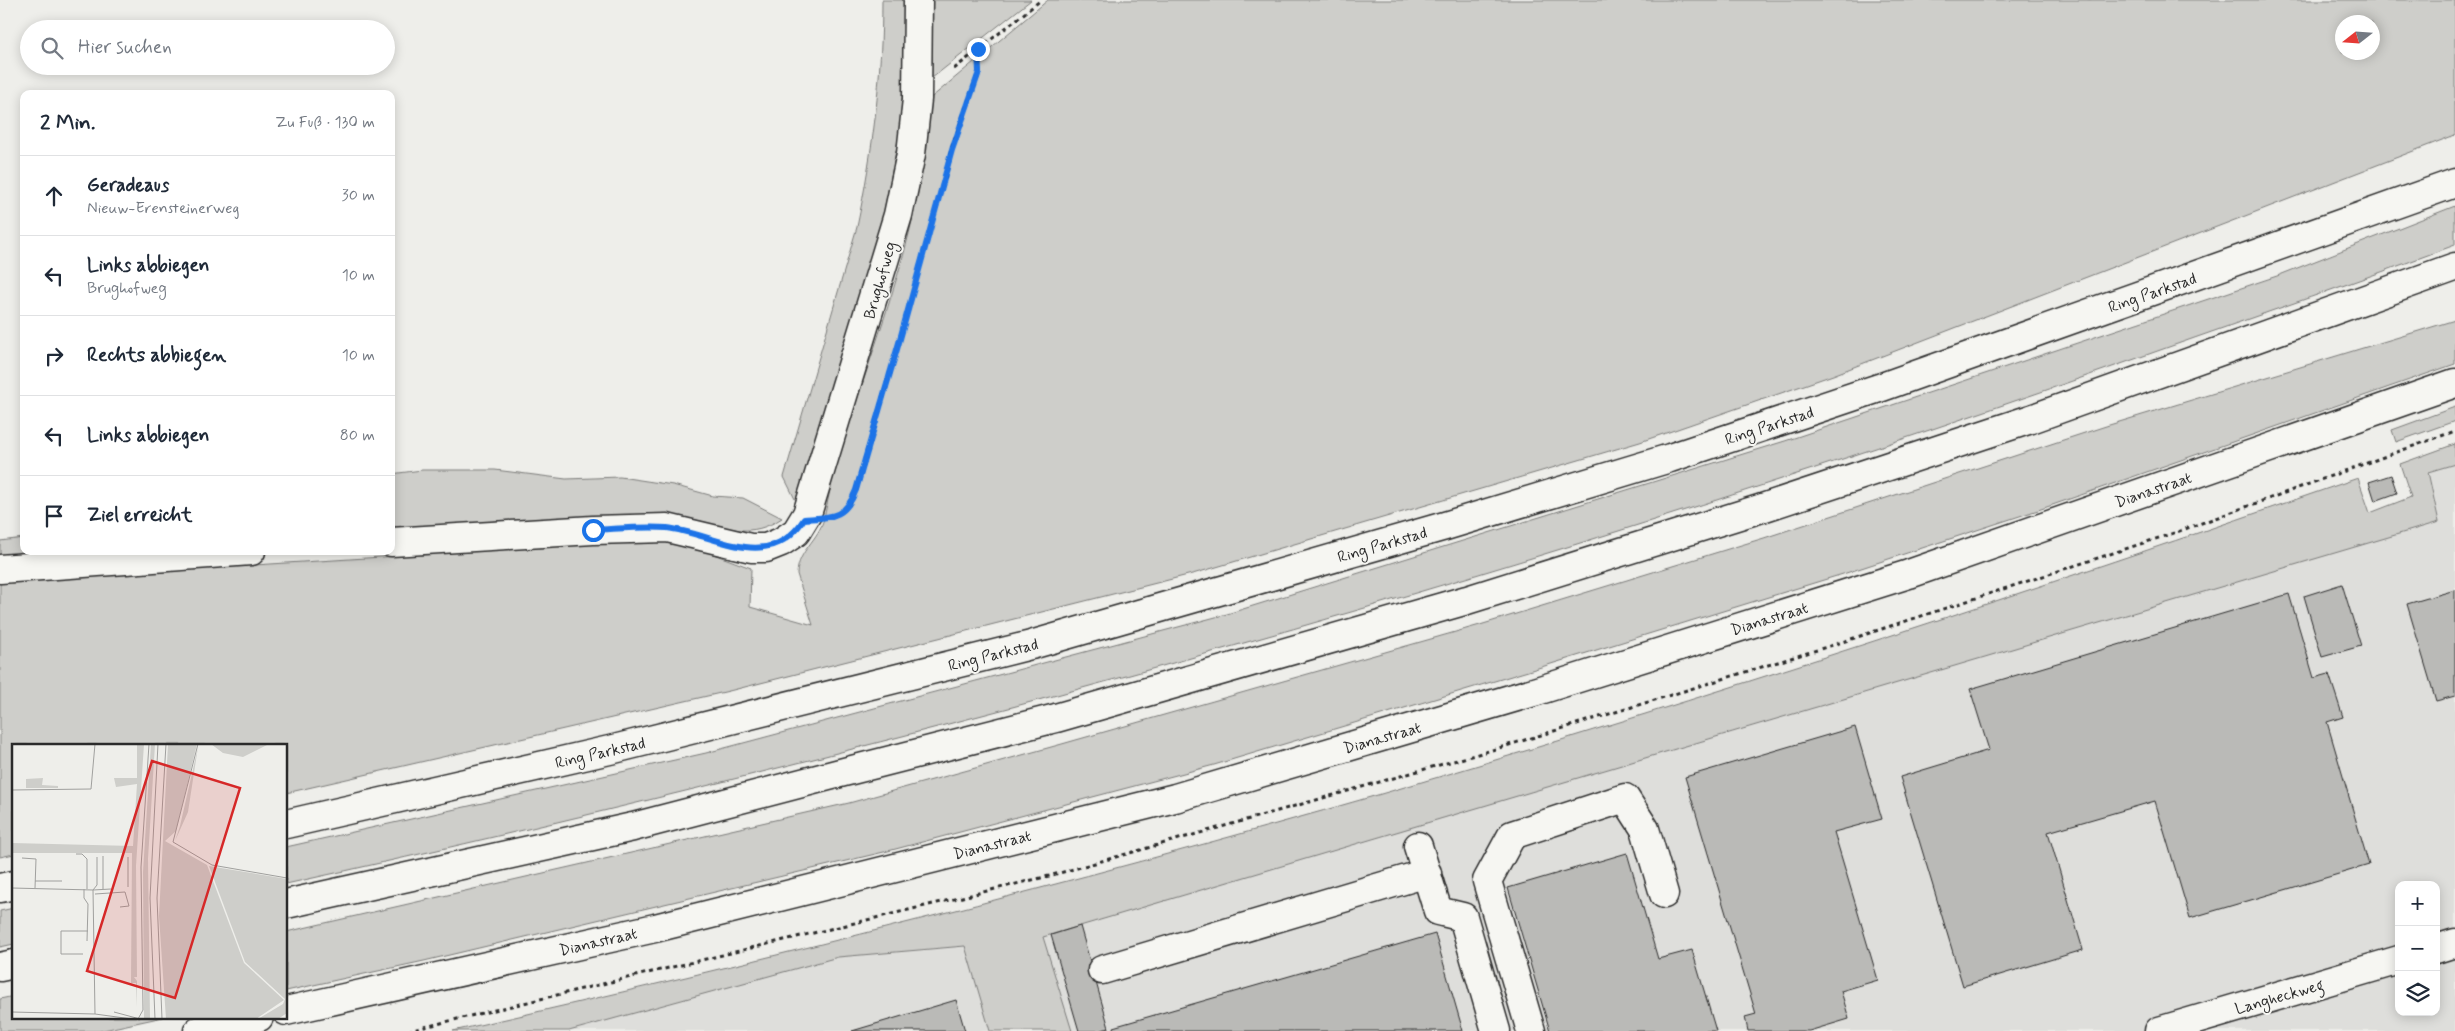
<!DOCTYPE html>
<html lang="de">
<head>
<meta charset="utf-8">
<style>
  body { margin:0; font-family:Mynerve,sans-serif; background:#f6f6f7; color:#1f2937 }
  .controls { position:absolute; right:15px; bottom:15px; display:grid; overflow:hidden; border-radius:10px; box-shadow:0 2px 12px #0003 }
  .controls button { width:45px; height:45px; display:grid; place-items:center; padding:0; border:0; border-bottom:1px solid #e0e1e3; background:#fff; color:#1f2937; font:25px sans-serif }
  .compass { position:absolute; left:2335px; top:15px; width:45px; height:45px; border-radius:50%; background:#fff; box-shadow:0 2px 12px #0003; rotate:253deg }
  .stop { position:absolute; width:15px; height:15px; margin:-11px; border:4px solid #1a73e8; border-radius:50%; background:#fff }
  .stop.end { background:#1a73e8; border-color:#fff; box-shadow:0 1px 5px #0008 }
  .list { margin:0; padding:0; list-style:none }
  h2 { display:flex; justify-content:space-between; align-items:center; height:65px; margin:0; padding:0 20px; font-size:21px }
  h2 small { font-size:16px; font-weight:400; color:#747a83 }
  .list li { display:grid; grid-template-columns:32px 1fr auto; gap:15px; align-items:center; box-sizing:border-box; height:80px; padding:0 20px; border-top:1px solid #e0e1e3 }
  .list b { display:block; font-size:19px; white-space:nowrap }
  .list p { margin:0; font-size:16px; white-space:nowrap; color:#747a83 }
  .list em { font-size:16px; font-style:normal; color:#747a83 }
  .icon { flex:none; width:28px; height:28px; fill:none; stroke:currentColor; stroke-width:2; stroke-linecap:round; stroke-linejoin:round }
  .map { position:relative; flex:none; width:2455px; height:1031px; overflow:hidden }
  .search { position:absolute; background:#fff; box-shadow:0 2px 12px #0003; left:20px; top:20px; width:375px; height:55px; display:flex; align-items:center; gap:12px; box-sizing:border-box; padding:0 18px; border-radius:28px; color:#747a83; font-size:19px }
  .panel { position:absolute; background:#fff; box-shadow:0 2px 12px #0003; left:20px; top:90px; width:375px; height:465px; border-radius:10px }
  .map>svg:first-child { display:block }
  .built { fill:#dededb; fill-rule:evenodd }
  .green { fill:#cececa; stroke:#7c7c7a; fill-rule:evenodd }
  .building { fill:#babab7; stroke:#2b2b2b }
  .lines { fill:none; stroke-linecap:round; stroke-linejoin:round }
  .minor-casing { stroke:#2b2b2b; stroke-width:31 }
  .highway-casing { stroke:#2b2b2b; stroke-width:31 }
  .path { stroke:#2b2b2b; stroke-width:3; stroke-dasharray:4 4; stroke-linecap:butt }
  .minor { stroke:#f6f6f2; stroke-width:28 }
  .highway { stroke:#f6f6f2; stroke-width:28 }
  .route { stroke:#1a73e8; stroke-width:6 }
  .labels { text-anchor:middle; stroke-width:4; stroke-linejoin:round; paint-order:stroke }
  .street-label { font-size:16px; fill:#2b2b2b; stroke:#f6f6f2 }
  .inset-road { fill:none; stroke:#a0a09e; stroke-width:1 }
  .view { fill:#d62828; fill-opacity:0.15; stroke:#d62828; stroke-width:2.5 }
  .inset-edge { fill:none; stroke:#2b2b2b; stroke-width:2.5 }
</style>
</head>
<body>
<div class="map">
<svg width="2455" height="1031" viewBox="0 0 2455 1031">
  <rect width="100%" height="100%" fill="#eeeeea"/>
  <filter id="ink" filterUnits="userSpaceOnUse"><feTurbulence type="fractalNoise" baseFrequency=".02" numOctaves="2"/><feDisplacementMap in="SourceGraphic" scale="10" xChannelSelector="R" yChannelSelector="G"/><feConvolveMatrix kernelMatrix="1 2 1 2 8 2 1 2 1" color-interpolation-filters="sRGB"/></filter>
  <g filter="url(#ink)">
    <!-- built -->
    <path class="built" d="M2455 464V1031H569L838 957 966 946 1042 937 2439 521 2428 472ZM2399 885H2436V1012H2399Z"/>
    <!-- green -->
    <path class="green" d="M882 0H904L903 83 900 130 880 231 796 501 784 477 857 227C873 151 882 77 882 0Z
      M932 0H1031L932 78Z
      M1048 0H2455V135L1833 375 1640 442 1196 573 729 691 286 793V745H14V854L0 857V581L557 546 669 541 697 548 751 568 750 607 813 625 797 574C798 550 819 540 824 518 828 501 831 483 836 466 857 395 884 325 904 253 918 202 926 150 932 97ZM2342 22H2372V52H2342Z
      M2455 206V245C2359 281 2262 314 2166 348 1552 567 923 744 286 884V847L706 753 1227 614 1785 441 2277 276Z
      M2455 320V364L2041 509 1843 574 1538 668 1214 765 888 851 424 961 286 991V932L849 803 1062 744 1480 625 1764 538 2106 426Z
      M2455 407V421L2396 442 2392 430Z
      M2455 444V464L2428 472 2439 522 1043 937 1072 1031H990L965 946 838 957 569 1031H453C764 961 1074 883 1381 794 1709 698 2034 590 2358 478L2370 513 2411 497 2400 464Z
      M422 470H495L566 479 620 477 673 485 713 496 743 498 782 518C750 539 730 528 696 520 683 517 669 518 656 517L391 532V474Z
      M24 538V551H113L0 559V541Z
      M14 908V944L0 947V911Z
      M14 996V1017H163L99 1031H0V999Z"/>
    <!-- building -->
    <path class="building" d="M2391 475 2397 493 2375 501 2369 482Z
      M2342 584 2361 646 2322 657 2304 596Z
      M2455 590V696L2436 701 2407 604Z
      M2289 594 2314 678 2329 674 2343 717 2327 722 2369 865 2190 918 2155 801 2048 832 2083 950 1963 986 1900 777 1989 750 1970 689Z
      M1855 727 1882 819 1834 832 1878 980 1841 991 1849 1019 1809 1031H1748L1745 1017 1756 1014 1685 777Z
      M1627 853 1658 959 1692 950 1716 1031H1550L1508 888Z
      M1080 926 1109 1028 1098 1031H1079L1051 935Z
      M1435 934 1463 1031H1114L1113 1027Z
      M956 1000 965 1031H852Z"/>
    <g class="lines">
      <!-- minor casing -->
      <g class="minor-casing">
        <path id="minor" d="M391 542 593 530 667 528 751 548H766L781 542 796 532 807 514 898 215 911 154 917 99 918 0
          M0 569 251 551
          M1418 846 1438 911 1463 917 1496 1031
          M2436 949 2455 943
          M1102 970 1427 873
          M286 1011 655 928 1175 798 1537 691 1909 574 2455 383
          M198 1031 259 1017
          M1531 1031 1487 881 1512 835 1625 798 1645 829 1664 894
          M2159 1031 2399 960"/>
      </g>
      <!-- highway casing -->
      <g class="highway-casing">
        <path id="highway" d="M286 824 614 749 1031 645 1445 526 1670 458 1882 387 2455 183
          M0 888 14 885
          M286 904 633 827 844 772 1056 718 1467 600 1759 509 2031 419 2455 267
          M0 967 14 964"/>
      </g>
      <!-- path -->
      <path class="path" d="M954 69 1041 0
        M945 179 951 150 979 72 978 49
        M849 505 856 490 895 356
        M408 1031 1049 876 1499 748 1833 645 2174 533 2455 431"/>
      <!-- minor -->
      <use href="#minor" class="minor"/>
      <!-- highway -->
      <use href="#highway" class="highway"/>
    </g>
  </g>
  <g class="lines" filter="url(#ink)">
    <!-- route -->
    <path class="route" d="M593 530C617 529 643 526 667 528 716 534 769 574 804 519 831 517 845 519 856 490L900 339 952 150 979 72 978 49"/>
  </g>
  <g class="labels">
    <!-- street labels -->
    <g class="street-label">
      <text transform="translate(879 280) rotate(-74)" y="6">Brughofweg</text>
      <text transform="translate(2152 292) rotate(-19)" y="6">Ring Parkstad</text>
      <text transform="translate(1769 425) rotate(-18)" y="6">Ring Parkstad</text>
      <text transform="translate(2153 489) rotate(-19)" y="6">Dianastraat</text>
      <text transform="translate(1382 544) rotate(-16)" y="6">Ring Parkstad</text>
      <text transform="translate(1769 618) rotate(-17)" y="6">Dianastraat</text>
      <text transform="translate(993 654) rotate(-14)" y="6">Ring Parkstad</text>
      <text transform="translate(1382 737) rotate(-16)" y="6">Dianastraat</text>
      <text transform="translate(600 752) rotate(-13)" y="6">Ring Parkstad</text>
      <text transform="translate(992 844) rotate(-14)" y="6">Dianastraat</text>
      <text transform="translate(598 941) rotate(-13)" y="6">Dianastraat</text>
      <text transform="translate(2279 996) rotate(-16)" y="6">Langheckweg</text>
    </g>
  </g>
  <!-- overview -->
  <g transform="translate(12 744)">
    <rect width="275" height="275" fill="#eeeeea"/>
    <path d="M125 0H132L124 122 125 233H122L125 237V263L124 239H119L120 109H0V99L121 102 125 40 104 43 102 34H125ZM139 0H143L136 115 138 275H132L131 128ZM156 0H185L164 87 153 97 195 121 232 219 272 256 244 275H154L147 172ZM199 0H257L231 13 211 9ZM186 3 176 68 163 97 168 82ZM31 34 30 41 46 42V44H14V35ZM197 122 275 135V269L266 275H246L271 260 273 255 233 218Z" fill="#cececa"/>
    <path class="inset-road" d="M186 0 161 98 200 121 275 134M0 46 79 45 83 0M64 110H70L75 115V145M10 114 24 115 23 144M23 137H50M116 143V113M0 144 81 146 83 270M72 145V154L76 160 75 197M91 145V112M81 146 99 145M81 146 85 141V113M83 150 113 148 117 162 108 163M71 210H49V187H76M0 268 83 270 120 275M102 268 128 275M126 275 131 266 129 123 137 0M143 275 138 154 146 0M150 275 145 154 154 0"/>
    <path class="view" d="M140 17 228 44 163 254 75 227Z"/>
    <rect width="275" height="275" class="inset-edge"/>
  </g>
</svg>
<div class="controls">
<button>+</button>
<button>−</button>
<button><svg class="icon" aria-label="layers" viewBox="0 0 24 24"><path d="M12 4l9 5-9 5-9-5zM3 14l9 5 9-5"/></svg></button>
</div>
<svg class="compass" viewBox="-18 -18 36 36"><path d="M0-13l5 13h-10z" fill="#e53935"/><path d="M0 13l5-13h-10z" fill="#747a83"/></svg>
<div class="stop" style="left:593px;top:530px"></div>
<div class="stop end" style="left:978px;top:49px"></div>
<div class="search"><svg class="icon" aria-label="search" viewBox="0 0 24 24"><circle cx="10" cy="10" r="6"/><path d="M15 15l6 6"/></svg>Hier suchen</div>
<section class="panel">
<h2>2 Min.<small>Zu Fuß · 130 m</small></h2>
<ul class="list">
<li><svg class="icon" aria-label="ahead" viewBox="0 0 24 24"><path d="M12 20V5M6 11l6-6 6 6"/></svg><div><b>Geradeaus</b><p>Nieuw-Erensteinerweg</p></div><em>30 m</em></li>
<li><svg class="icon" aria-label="left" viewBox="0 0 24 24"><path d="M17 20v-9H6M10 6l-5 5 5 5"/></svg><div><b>Links abbiegen</b><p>Brughofweg</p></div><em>10 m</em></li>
<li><svg class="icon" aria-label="right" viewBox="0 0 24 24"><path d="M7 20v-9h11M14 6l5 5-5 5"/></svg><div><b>Rechts abbiegen</b></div><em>10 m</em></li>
<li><svg class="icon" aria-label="left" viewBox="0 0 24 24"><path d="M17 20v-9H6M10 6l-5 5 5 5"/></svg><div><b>Links abbiegen</b></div><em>80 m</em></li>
<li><svg class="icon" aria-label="arrive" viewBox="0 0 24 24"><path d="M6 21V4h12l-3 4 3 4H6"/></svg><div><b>Ziel erreicht</b></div></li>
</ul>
</section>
</div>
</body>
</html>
